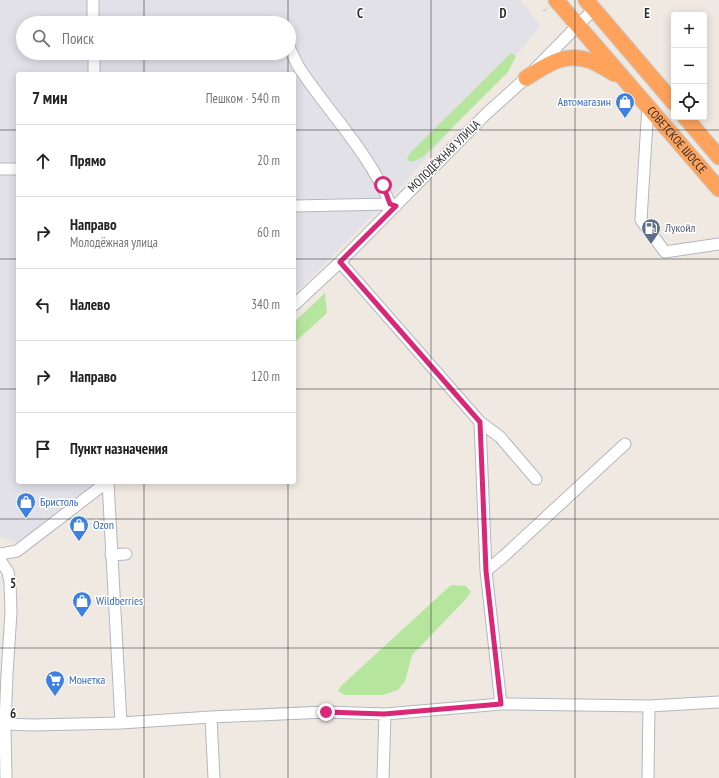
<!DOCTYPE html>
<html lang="ru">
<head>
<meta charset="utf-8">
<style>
  body { margin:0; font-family:"PT Sans Narrow",sans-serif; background:#f2f2f2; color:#222 }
  .controls { position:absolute; right:12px; top:12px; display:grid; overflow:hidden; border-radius:4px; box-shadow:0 2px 10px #0003 }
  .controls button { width:36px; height:36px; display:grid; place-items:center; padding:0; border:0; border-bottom:1px solid #e0e0e0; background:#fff; color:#222; font:20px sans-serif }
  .stop { position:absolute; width:12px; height:12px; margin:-9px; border:3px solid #db2777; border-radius:50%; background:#fff }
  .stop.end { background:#db2777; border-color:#fff; box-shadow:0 1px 4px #0008 }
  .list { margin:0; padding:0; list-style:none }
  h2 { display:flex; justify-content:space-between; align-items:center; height:52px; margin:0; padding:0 16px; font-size:17px }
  h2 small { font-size:13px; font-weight:400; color:#767676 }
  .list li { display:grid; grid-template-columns:26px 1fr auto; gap:12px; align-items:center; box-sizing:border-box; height:72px; padding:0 16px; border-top:1px solid #e0e0e0 }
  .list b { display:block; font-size:15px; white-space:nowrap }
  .list p { margin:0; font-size:13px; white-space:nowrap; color:#767676 }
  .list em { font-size:13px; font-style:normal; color:#767676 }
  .icon { flex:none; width:22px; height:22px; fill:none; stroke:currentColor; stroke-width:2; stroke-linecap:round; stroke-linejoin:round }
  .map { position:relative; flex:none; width:719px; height:778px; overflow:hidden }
  .search { position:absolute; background:#fff; box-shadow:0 2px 10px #0003; left:16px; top:16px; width:280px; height:44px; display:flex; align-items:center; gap:10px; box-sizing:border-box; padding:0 14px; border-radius:22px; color:#767676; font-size:15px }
  .panel { position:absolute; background:#fff; box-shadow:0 2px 10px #0003; left:16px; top:72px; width:280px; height:412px; border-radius:4px }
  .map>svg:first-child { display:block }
  .industrial { fill:#e3e1e8; fill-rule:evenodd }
  .green { fill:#b6e59e }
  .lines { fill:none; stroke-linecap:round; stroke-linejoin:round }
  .minor-casing { stroke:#b4b7c1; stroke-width:13 }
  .highway-casing { stroke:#c9c9c9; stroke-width:17 }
  .path { stroke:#c9c9c9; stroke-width:1.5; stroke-dasharray:3 2; stroke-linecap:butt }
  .minor { stroke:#fff; stroke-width:11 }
  .highway { stroke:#ffa35c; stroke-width:15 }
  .route { stroke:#db2777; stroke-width:5 }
  .grid { fill:none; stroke:#2e2e2e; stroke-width:1; stroke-opacity:0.55 }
  .labels { text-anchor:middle; stroke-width:3; stroke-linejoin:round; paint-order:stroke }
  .shop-label { font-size:12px; fill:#366cbe; stroke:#fff; text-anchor:start }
  .street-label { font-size:12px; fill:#2e2e2e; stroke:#fff }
  .service-label { font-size:12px; fill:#4e5e75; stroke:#fff; text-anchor:start }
  .grid-label { font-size:13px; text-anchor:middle; font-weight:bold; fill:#2e2e2e; stroke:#fff; stroke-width:3; stroke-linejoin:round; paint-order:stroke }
</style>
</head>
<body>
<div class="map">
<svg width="719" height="778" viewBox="0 0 719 778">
  <rect width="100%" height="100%" fill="#efe9e1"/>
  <!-- industrial -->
  <path class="industrial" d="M0 0H520L541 26 401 187 317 272 294 294V74H18V482H95L18 543 0 537ZM23 23H289V53H23Z"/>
  <!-- green -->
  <path class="green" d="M511 53 516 56 508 72 423 157 412 162 407 160 409 154Z
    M325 293 327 313 294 343V322Z
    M451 585 466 586 471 592 465 600 412 655 405 681 398 690 382 695H345L338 691 341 686Z"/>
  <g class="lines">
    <!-- minor casing -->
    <g class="minor-casing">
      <path id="minor" d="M93 0V23
        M289 47C293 55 296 63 300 69 330 114 370 154 390 204
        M94 53V74
        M648 105 641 220 665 252 719 244
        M0 169H18
        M294 206 390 204 396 206
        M340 262 480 422 486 571 501 704
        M294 305 340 262 486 114 526 78 594 9
        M480 422 500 437 536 479
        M108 482 121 723
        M0 554 17 551 107 482
        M111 555 126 554
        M0 560 8 572 10 583 11 612 7 674 5 724 6 778
        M486 571 504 556 625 444
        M211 717 214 778
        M5 724 33 725 121 723 211 717 326 712 385 714 501 704 649 706 719 702
        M383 778 385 714
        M648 778 649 706"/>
    </g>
    <!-- highway casing -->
    <g class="highway-casing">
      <g id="highway">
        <path id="s1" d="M556 0 719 189"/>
        <path d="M586 0 674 103"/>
        <path d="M526 78C547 65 565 51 591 61 599 64 607 70 615 74"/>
        <path d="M685 117 719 157"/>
      </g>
    </g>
    <!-- path -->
    <path class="path" d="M543 11 548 8"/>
    <!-- minor -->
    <use href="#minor" class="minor"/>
    <!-- highway -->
    <use href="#highway" class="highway"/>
  </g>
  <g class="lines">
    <!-- route -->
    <path class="route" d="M326 712 384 714 501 704 486 571 480 422 340 262 396 206 390 204 383 185"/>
  </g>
  <!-- grid -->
  <path class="grid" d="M144 0V23M288 0V23M431 0V778M575 0V778M144 53V74M288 53V74M0 130H18M294 130H719M0 259H18M294 259H719M0 389H18M294 389H719M144 482V778M288 482V778M0 519H719M0 648H719"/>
  <!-- icons -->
  <defs>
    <g id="shop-pin" transform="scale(1)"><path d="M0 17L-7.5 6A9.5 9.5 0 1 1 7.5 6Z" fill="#3f7fe0" stroke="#fff"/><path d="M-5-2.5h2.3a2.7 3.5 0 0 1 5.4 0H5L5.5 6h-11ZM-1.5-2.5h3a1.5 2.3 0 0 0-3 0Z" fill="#fff"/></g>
    <g id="fuel-pin" transform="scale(1)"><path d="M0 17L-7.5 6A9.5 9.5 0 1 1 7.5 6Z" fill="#5c6f8a" stroke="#fff"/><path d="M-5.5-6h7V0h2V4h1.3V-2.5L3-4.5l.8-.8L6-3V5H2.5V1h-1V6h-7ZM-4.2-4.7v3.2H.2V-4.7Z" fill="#fff"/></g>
    <g id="supermarket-pin" transform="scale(1)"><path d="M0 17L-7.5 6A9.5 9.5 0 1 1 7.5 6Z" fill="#3f7fe0" stroke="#fff"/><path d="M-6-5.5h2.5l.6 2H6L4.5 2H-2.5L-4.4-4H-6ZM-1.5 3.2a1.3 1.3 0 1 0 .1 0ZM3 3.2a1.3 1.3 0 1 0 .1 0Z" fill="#fff"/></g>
  </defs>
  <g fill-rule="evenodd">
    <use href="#shop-pin" x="625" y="102"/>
    <use href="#fuel-pin" x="651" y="228"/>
    <use href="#shop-pin" x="26" y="502"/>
    <use href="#shop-pin" x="79" y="525"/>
    <use href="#shop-pin" x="82" y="601"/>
    <use href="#supermarket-pin" x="55" y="680"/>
  </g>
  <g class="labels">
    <!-- shop labels -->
    <g class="shop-label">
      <text x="611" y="106" text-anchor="end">Автомагазин</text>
      <text x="40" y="506">Бристоль</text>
      <text x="93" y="529">Ozon</text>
      <text x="96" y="605">Wildberries</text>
      <text x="69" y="684">Монетка</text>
    </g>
    <!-- street labels -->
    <g class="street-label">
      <text dy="4" stroke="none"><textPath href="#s1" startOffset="185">СОВЕТСКОЕ ШОССЕ</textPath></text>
      <text transform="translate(444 156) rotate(-45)" y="4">МОЛОДЁЖНАЯ УЛИЦА</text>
    </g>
    <!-- service labels -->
    <g class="service-label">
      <text x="665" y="232">Лукойл</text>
    </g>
  </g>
  <g class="grid-label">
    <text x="360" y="18">C</text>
    <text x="503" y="18">D</text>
    <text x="647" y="18">E</text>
    <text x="13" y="588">5</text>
    <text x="13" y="718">6</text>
  </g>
</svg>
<div class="controls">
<button>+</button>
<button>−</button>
<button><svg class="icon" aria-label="locate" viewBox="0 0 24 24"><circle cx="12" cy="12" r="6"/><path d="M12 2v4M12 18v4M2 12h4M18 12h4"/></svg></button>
</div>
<div class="stop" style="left:383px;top:185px"></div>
<div class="stop end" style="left:326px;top:712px"></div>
<div class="search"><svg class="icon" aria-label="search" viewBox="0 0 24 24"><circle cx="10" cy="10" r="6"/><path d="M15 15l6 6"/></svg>Поиск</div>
<section class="panel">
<h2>7 мин<small>Пешком · 540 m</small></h2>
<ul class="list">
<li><svg class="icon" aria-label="ahead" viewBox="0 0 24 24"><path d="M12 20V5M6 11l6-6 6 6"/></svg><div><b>Прямо</b></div><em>20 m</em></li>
<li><svg class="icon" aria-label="right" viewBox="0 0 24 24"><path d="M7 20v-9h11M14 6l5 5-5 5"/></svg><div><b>Направо</b><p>Молодёжная улица</p></div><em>60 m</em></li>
<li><svg class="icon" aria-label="left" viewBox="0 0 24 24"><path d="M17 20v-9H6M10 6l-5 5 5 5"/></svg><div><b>Налево</b></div><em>340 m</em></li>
<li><svg class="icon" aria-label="right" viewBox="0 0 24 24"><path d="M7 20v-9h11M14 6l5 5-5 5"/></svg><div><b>Направо</b></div><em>120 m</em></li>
<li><svg class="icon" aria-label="arrive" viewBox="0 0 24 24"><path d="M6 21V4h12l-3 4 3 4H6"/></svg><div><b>Пункт назначения</b></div></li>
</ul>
</section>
</div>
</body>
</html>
